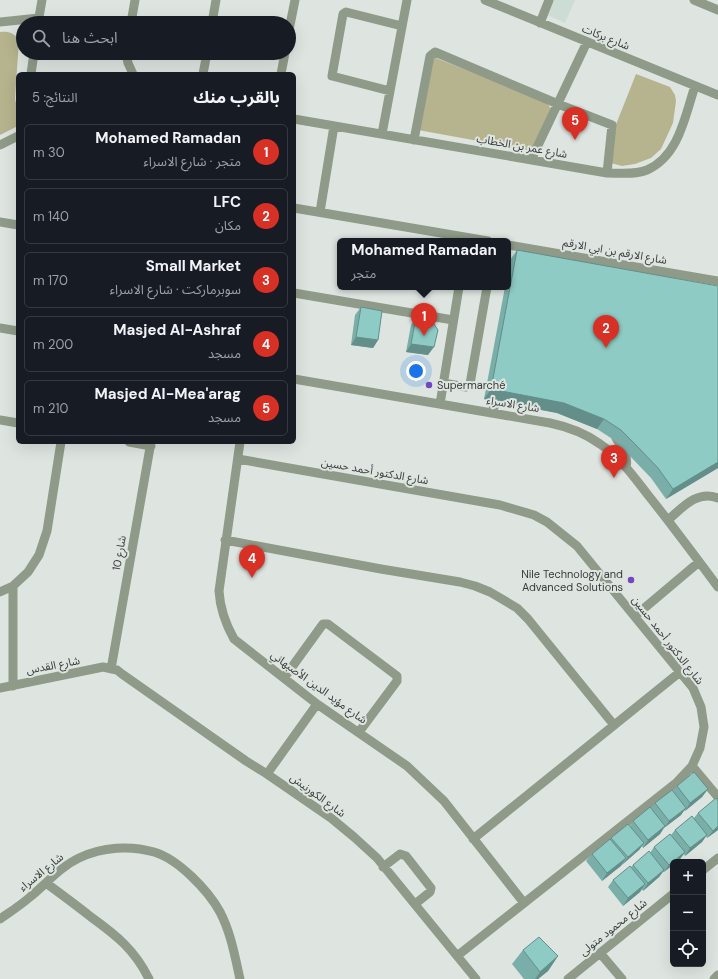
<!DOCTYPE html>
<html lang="ar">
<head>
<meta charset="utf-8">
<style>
  body { margin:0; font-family:"DM Sans","Noto Sans Arabic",sans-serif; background:#20242c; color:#f1f3f6; direction:rtl }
  .controls { position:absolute; right:12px; bottom:12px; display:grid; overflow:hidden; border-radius:6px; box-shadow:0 4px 16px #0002 }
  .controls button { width:36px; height:36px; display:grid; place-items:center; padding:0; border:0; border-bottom:1px solid #363941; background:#171b24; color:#f1f3f6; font:20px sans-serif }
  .you { position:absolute; left:416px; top:371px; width:14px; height:14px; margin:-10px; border:3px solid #fff; border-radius:50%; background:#1a73e8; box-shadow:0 0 0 6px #1a73e833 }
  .badge { display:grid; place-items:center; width:26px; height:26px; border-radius:50%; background:#d93025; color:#fff; font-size:13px; font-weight:700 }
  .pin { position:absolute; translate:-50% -33px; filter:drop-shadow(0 1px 2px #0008) }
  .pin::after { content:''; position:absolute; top:21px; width:14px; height:12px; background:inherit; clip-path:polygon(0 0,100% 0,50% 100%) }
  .popup { position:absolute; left:337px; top:238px; width:174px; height:52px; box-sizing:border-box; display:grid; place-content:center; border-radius:6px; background:#171b24; filter:drop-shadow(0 1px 3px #0005); font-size:13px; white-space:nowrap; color:#9ea1a6 }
  .popup b { font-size:15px; color:#f1f3f6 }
  .popup::after { content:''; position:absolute; left:50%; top:100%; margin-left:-8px; border:8px solid transparent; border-top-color:#171b24 }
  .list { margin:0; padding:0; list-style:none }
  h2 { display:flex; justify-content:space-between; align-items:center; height:52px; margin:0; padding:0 16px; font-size:17px }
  h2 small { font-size:13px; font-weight:400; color:#9ea1a6 }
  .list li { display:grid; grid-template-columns:26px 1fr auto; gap:12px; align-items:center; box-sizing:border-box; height:56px; margin:0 8px 8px; padding:0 8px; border:1px solid #363941; border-radius:6px }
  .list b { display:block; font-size:15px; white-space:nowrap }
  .list p { margin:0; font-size:13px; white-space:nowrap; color:#9ea1a6 }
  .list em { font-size:13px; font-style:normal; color:#9ea1a6 }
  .icon { flex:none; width:22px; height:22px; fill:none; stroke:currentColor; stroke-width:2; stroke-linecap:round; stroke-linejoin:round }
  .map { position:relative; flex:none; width:718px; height:979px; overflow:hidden; direction:ltr }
  .search { position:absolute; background:#171b24; box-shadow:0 4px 16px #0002; left:16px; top:16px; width:280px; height:44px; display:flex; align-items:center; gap:10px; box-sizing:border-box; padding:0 14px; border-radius:22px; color:#9ea1a6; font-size:15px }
  .panel { position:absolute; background:#171b24; box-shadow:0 4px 16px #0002; left:16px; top:72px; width:280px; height:372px; border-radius:6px; direction:rtl }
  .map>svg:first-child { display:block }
  .built { fill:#ceddd4 }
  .green { fill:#b6b48e }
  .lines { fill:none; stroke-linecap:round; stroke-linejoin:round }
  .minor { stroke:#8f9a88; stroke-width:9 }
  .wall { fill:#7aafa9 }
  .shaded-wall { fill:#638e89 }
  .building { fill:#8ecbc4; stroke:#638e89 }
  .poi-dot { fill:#7148c0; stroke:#dee5e1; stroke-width:1.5 }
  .labels { text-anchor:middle; stroke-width:4; stroke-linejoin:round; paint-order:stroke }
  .street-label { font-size:11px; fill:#383a39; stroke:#dee5e1 }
  .poi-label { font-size:11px; fill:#383a39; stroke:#dee5e1; text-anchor:start }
</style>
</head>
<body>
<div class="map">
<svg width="718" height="979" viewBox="0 0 718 979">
  <rect width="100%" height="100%" fill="#dee5e1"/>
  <!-- built -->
  <path class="built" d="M552 0H575L565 23 545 14Z"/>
  <!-- green -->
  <path class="green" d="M0 32C9 31 14 33 19 40L15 99 18 112V126L0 135Z
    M431 56 546 102 552 110 536 148 528 150 418 130Z
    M636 74 670 87 675 95 676 101 673 123 661 149 651 158 635 164 622 166 607 162 615 127Z"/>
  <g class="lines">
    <!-- minor -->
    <path class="minor" d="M485 0 718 95
      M694 0 718 10
      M0 22 39 18
      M38 23 42 0
      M131 23 135 0
      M212 23 216 0
      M540 23 549 0
      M289 30 295 0
      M126 53 128 63 133 74
      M31 74 34 53
      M203 74 207 53
      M281 74 285 53
      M390 91 332 76 343 14 346 12 402 26
      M294 119 607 173C619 173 635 175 647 170 679 156 685 116 695 86
      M382 134 407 0
      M414 140 430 56 435 52 558 104 612 125 607 173
      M0 145 18 136
      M531 160 587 42
      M294 208 488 241
      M320 212 334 126
      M0 222 18 225
      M508 245 718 281
      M294 293 453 320
      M0 328 18 331
      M294 379 550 423C569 427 585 433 600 444 620 457 634 477 648 495 672 525 695 556 718 587
      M443 383 466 387 469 386 470 384 487 287
      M440 404 459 287
      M491 413C495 406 498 396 507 395
      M0 420 18 423
      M616 438C621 447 629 456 626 467
      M129 442 151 446
      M240 442 219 591C220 608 225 623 234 639L317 704 407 766 444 801 524 903
      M238 459 500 505 534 515 547 522 577 546 693 688 701 707 704 727 700 748 692 766 676 783 457 956
      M668 520C683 507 697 490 718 498
      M225 540 381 569 460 582 475 586 490 592 517 608 528 619 614 725
      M0 592 13 586 28 572 39 555 47 531 61 442
      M635 616 699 562
      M111 669 151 442
      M284 678 323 624H328L397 676V681L359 732
      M13 686V586
      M0 688 103 667 117 670 122 674 246 761 267 774 331 818 354 837 377 858 476 979
      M692 766 718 797
      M267 774 317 704
      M473 839 680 672
      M383 867 400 854 406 856 431 888 430 892 415 904
      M703 870 718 858
      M46 883C61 894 76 905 91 917 116 935 135 950 149 979
      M0 919C10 912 21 905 30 897 46 884 60 867 79 858 102 847 130 845 154 852 178 859 208 890 220 912 231 933 235 957 240 979
      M600 953 622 979
      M568 979 673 894
      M714 979 718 975"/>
  </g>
  <!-- wall -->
  <path class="wall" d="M517 250 718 468 666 499 651 478 628 454 614 440 597 429 557 413 484 399 505 287H508V269L510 260Z
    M361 307 378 340 373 348 351 345 355 315Z
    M416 317 428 355 406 352 411 325Z
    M677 786 708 789 702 797 685 811 684 810 681 815 664 828 660 834 643 848 642 846 639 850 602 881 586 861 592 854 611 838 630 826 633 821 651 809 655 803 673 791Z
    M698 813 718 830 707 838 706 836 702 842 685 856 684 854 680 859 677 862H673L664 872H663L659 877 643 891 642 889 640 892 623 906 608 887 613 880 631 867 633 865 650 853 654 847 671 835 675 830 694 818Z
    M523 950 558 956 548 971 538 979H524L512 964Z"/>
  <!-- shaded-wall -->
  <path class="shaded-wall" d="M356 337 378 340 373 348 351 345Z
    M411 344 434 347 428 355 406 352Z
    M491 389 564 403 604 419 597 429 557 413 484 399Z
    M718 462V468L666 499 673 489Z
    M708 789 702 797 685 811 690 803Z
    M686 808 681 815 664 828 669 821Z
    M665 826 660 834 643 848 648 840Z
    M718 826V830L707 838 713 831Z
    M707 835 702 842 685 856 690 848Z
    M644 843 639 850 622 865 628 857Z
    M685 852 680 859 677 862H673V865L664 872 669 865Z
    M626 858 621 866 602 881 607 873Z
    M664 870 659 877 643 891 648 883Z
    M645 884 640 892 623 906 628 898Z
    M558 956 548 971 538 979H535L540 972Z"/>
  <!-- building -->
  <path class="building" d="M517 250 718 286V462L673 489 658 468 635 444 621 430 604 419 564 403 491 389Z
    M361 307 382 311 378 340 356 337Z
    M416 317 431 320 438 330 434 347 411 344Z
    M694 772 708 789 690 803 677 786Z
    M672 790 686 808 669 821 655 803Z
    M716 798 718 801V826L713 831 698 813Z
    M650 807 665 826 648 840 633 821Z
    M692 816 707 835 690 848 675 830Z
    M628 824 644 843 628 857 611 838Z
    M670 834 685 852 669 865 654 847Z
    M610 839 626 858 607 873 592 854Z
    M649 851 664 870 648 883 633 865Z
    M630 866 645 884 628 898 613 880Z
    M539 937 558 956 540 972 523 950Z"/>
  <!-- markers -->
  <g class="poi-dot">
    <circle cx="429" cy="385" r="4"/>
    <circle cx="631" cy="580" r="4"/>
  </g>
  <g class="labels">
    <!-- street labels -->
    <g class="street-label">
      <text transform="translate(606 37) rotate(22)" y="4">شارع بركات</text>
      <text transform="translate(522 146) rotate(10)" y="4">شارع عمر بن الخطاب</text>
      <text transform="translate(615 251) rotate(10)" y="4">شارع الارقم بن ابي الارقم</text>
      <text transform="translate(513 404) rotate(9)" y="4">شارع الاسراء</text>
      <text transform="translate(375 471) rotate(10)" y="4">شارع الدكتور أحمد حسين</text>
      <text transform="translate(119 553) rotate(-80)" y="4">شارع 10</text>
      <text transform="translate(668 640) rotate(52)" y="4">شارع الدكتور أحمد حسين</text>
      <text transform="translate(53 665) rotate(-11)" y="4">شارع القدس</text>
      <text transform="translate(319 687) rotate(36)" y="4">شارع مؤيد الدين الأصبهاني</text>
      <text transform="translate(318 795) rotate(36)" y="4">شارع الكورنيش</text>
      <text transform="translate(41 872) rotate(-39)" y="4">شارع الاسراء</text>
      <text transform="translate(613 927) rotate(-39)" y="4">شارع محمود متولى</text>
    </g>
    <!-- poi labels -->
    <g class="poi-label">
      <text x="437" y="389">Supermarché</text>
      <text x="623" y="578" text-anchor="end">Nile Technology and<tspan x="623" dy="13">Advanced Solutions</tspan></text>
    </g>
  </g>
</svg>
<div class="controls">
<button>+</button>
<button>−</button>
<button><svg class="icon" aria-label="locate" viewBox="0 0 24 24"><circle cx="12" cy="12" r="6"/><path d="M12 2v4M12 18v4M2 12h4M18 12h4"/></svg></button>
</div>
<div class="you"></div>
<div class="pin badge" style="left:424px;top:336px">1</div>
<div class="popup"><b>Mohamed Ramadan</b>متجر</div>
<div class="pin badge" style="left:606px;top:348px">2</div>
<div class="pin badge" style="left:614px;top:478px">3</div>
<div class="pin badge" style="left:252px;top:578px">4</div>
<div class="pin badge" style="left:575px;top:140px">5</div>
<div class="search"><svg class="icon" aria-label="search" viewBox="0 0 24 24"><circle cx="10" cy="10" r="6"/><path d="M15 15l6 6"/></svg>ابحث هنا</div>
<section class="panel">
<h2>بالقرب منك<small>النتائج: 5</small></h2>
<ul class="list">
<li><span class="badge">1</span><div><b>Mohamed Ramadan</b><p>متجر · شارع الاسراء</p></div><em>30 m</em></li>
<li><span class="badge">2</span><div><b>LFC</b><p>مكان</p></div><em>140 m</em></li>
<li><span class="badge">3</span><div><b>Small Market</b><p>سوبرماركت · شارع الاسراء</p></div><em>170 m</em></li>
<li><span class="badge">4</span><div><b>Masjed Al-Ashraf</b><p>مسجد</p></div><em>200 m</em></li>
<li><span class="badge">5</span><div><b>Masjed Al-Mea'arag</b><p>مسجد</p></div><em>210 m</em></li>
</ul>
</section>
</div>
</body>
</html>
